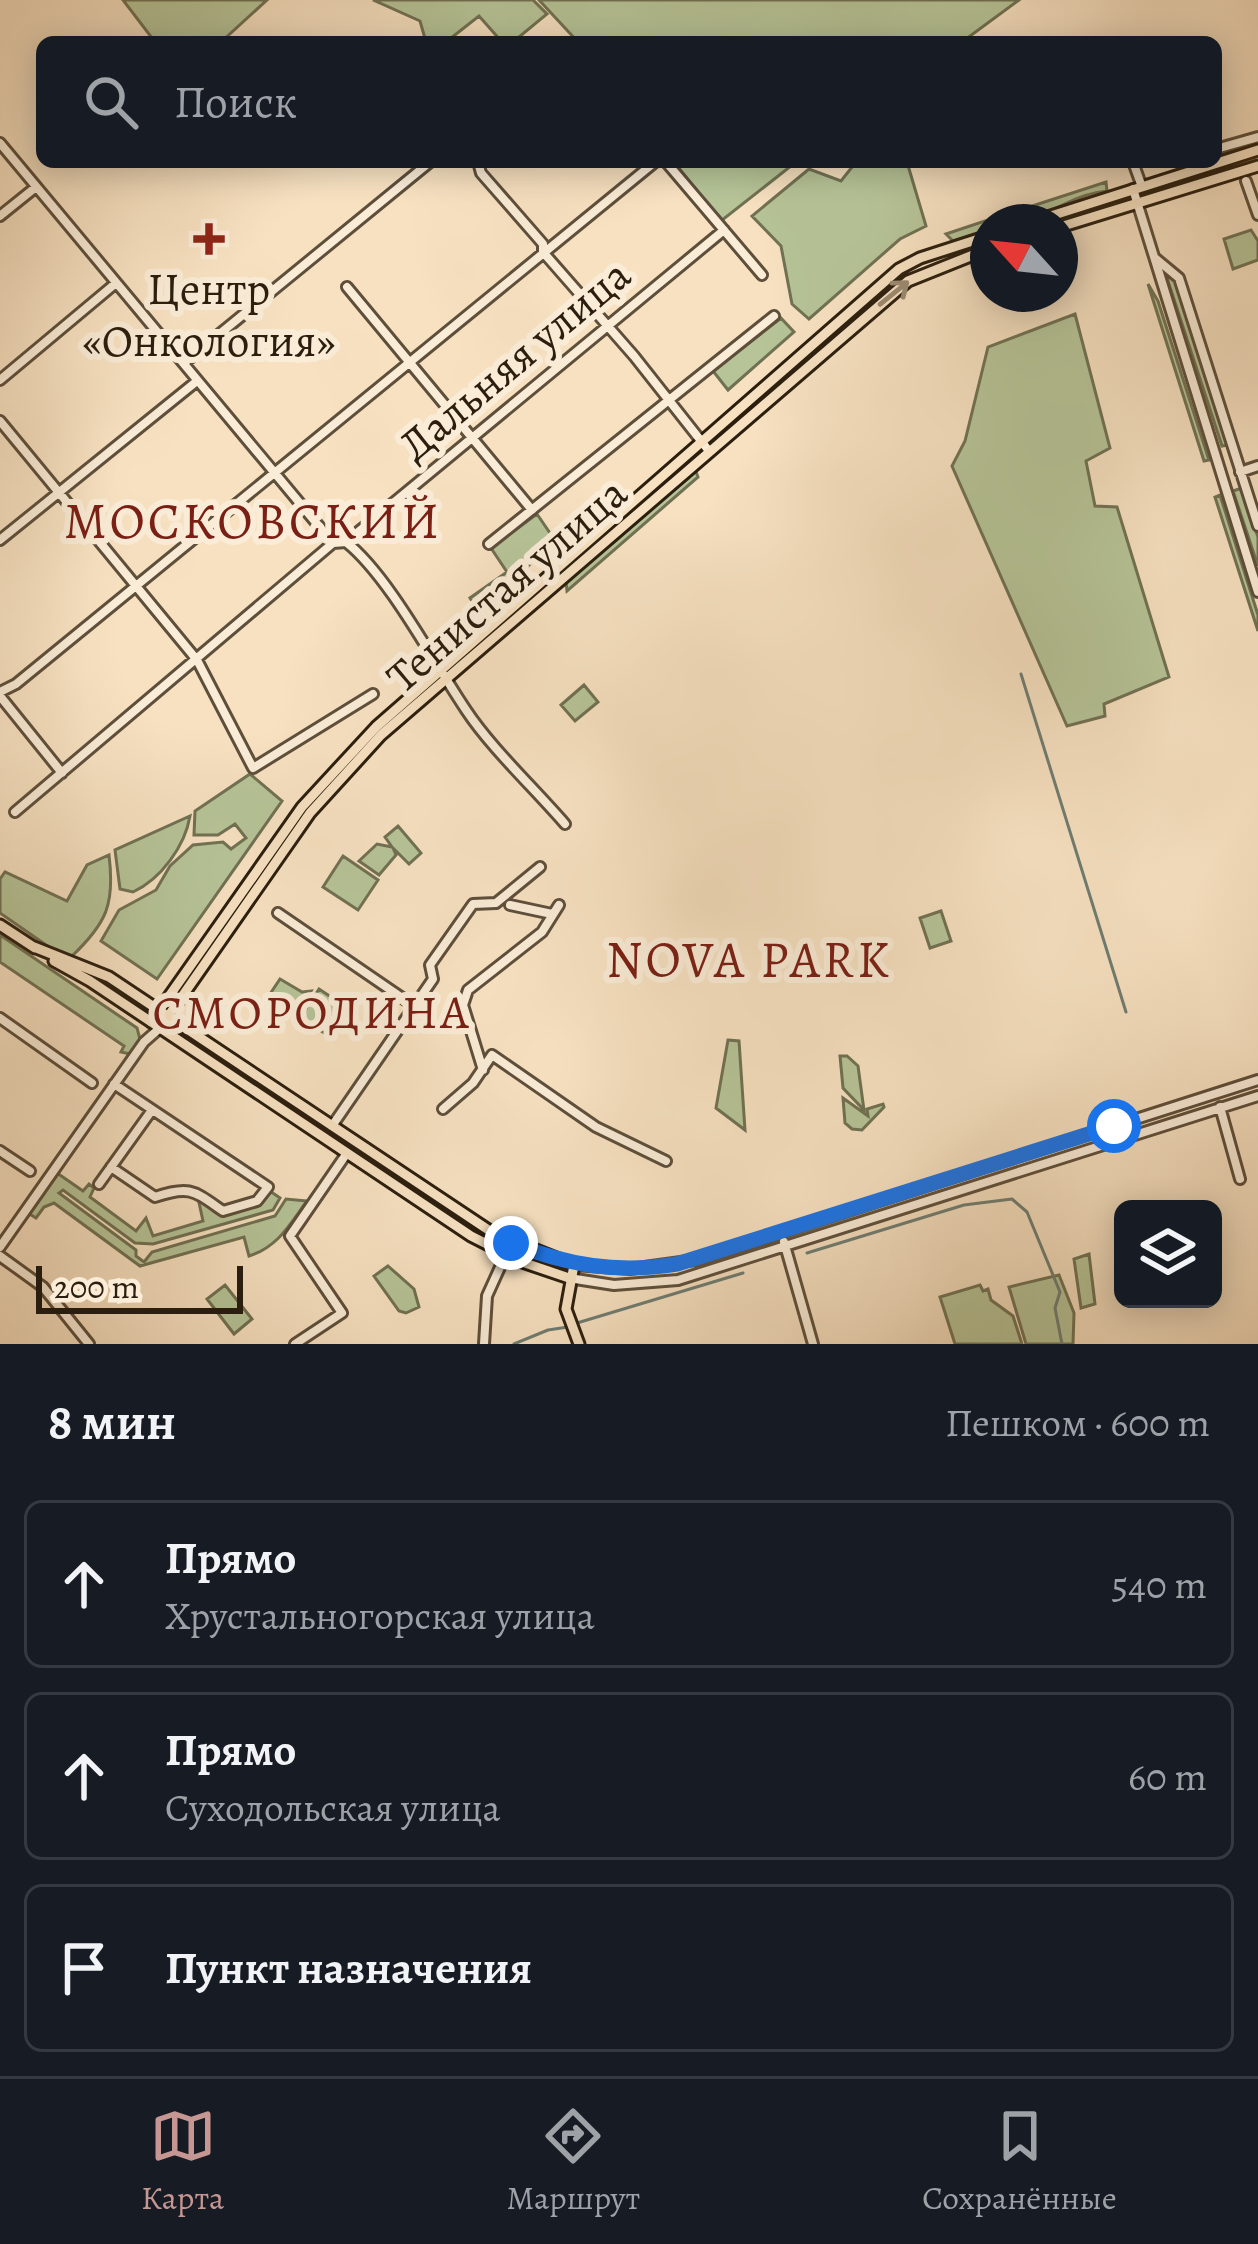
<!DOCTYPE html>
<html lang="ru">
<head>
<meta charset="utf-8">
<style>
  body { margin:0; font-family:Alegreya,serif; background:#20242c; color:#f1f3f6 }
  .controls { position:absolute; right:36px; bottom:36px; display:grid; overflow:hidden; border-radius:18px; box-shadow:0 6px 30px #0003 }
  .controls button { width:108px; height:108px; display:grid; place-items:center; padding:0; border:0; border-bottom:3px solid #363941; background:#171b24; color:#f1f3f6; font:60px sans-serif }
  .compass { position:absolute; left:970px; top:204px; width:108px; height:108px; border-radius:50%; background:#171b24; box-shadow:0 6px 30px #0003; rotate:297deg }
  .scale { position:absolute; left:36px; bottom:30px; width:207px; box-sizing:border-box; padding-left:12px; border:6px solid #2b1e0e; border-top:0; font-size:33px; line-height:42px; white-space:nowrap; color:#2b1e0e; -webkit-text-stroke:9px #faecd7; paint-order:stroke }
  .stop { position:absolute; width:36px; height:36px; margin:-27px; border:9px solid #1a73e8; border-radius:50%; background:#fff }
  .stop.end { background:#1a73e8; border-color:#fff; box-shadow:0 3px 12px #0008 }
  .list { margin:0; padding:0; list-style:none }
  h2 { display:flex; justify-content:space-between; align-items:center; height:156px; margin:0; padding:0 48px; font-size:51px }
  h2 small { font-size:39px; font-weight:400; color:#9ea1a6 }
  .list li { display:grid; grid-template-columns:78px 1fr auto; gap:36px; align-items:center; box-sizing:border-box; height:168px; margin:0 24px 24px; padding:0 24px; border:3px solid #363941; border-radius:18px }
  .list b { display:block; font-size:45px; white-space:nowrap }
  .list p { margin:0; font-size:39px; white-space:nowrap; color:#9ea1a6 }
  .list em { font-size:39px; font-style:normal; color:#9ea1a6 }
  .icon { flex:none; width:66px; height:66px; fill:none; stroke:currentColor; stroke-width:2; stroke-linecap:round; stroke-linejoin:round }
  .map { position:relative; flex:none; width:1258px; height:1344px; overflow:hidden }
  .search { position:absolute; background:#171b24; box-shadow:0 6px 30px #0003; left:36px; right:36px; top:36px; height:132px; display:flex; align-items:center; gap:30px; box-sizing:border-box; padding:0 42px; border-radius:18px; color:#9ea1a6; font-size:45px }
  .sheet { height:732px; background:#171b24 }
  nav { display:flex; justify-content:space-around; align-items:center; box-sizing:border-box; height:168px; border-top:3px solid #363941; background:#171b24; font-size:33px; color:#9ea1a6 }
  nav a { display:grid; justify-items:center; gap:6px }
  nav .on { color:#c59692 }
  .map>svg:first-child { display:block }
  .green { fill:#b6c498; stroke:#707153; stroke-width:3 }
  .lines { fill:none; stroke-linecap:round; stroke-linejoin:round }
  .stream { stroke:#6f7d72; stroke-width:3 }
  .minor-casing { stroke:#5e4f3b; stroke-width:14 }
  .major-casing { stroke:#2b1e0e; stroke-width:15 }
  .minor { stroke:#faecd7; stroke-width:8 }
  .major { stroke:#f7e1c1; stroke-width:9 }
  .oneway { stroke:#9b8970 }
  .route { stroke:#1a73e8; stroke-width:15 }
  .poi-dot { fill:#8f2418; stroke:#faecd7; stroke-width:4.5 }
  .labels { text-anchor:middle; stroke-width:12; stroke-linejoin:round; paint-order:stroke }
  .poi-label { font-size:45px; fill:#2b1e0e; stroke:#faecd7 }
  .street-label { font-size:45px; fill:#2b1e0e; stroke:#faecd7 }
  .neighbourhood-label { font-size:48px; letter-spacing:3px; fill:#7a1f14; stroke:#faecd7 }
  .quarter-label { font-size:51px; letter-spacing:3px; fill:#7a1f14; stroke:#faecd7 }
</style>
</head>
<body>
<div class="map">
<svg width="1258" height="1344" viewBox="0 0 1258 1344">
  <rect width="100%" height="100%" fill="#f7e1c1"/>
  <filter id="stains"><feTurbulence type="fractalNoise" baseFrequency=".00167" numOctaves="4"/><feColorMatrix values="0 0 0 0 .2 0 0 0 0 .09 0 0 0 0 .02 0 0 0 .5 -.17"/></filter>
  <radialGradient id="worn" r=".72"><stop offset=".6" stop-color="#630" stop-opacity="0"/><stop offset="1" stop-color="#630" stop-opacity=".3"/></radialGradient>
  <!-- green -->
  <path class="green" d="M123 0H267L221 42H155Z
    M373 0H533L547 14 513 42H502L479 16 446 42H426L420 21Z
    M539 0H1019L962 42H578Z
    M674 162H796L721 221Z
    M856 162H907L926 226 900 239 809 319 792 304 781 246 752 216 809 169 841 181Z
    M1106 182 1107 191C1081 193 1063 207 1037 215L1030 212 1029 207Z
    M1021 209 1020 220 988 222V230L953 241 946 234Z
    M1251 230 1258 241V260L1233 269 1224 239Z
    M1166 275 1177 280 1228 445 1222 446Z
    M1148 284 1158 301 1209 460 1204 461Z
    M1075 314 1110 448 1086 461 1095 506 1117 507 1169 677 1104 704 1105 716 1067 726 952 466 965 441 988 347Z
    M781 318 794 332 728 390 713 371Z
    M695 469 698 477 567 591 566 581Z
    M1242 488 1258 537V566L1233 491Z
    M1220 495 1258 615V631L1215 497Z
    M537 514 556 542 488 600 479 612 470 598 507 572 491 548Z
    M584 685 598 702 575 721 561 705Z
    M250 774 282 801 157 979 101 941 119 910 156 890 170 866 193 845 223 842 231 849 246 838 235 824 218 835H194L195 811Z
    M190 816C185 846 161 879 133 892L120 889 115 850Z
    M398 826 421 853 409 864 393 848 396 855 379 875 359 861 377 844 392 847 385 837Z
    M109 855C115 904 107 923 71 957L62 956 0 913V879L5 872 67 901 87 865Z
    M343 856 378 880 358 910 323 887Z
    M941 911 951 941 930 948 920 918Z
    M0 935 137 1028 140 1039 130 1054 121 1052 124 1046 0 962Z
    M280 979 302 992 311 991 296 1015 268 997Z
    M319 989 352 1011 331 1037 300 1018Z
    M728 1040 739 1041 745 1130 716 1108Z
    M840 1056H847L858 1066 864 1110 843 1088Z
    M843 1098 868 1116 867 1109 883 1104 884 1107 862 1130 852 1129 845 1123Z
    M57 1173 83 1191 89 1184 94 1188 90 1197 136 1231 146 1218 153 1236 203 1221 198 1198 222 1214 262 1203 270 1191 280 1198 273 1210 153 1244 135 1243 63 1190 59 1193 136 1250V1256L144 1262 152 1252 275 1216 286 1199 307 1201C290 1224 278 1247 249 1256L244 1237 140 1266 54 1203 44 1207 36 1218 28 1213Z
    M1089 1254 1095 1304 1081 1308 1074 1259Z
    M388 1266 414 1289 419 1307 406 1313 399 1311 374 1276Z
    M1059 1275 1074 1313 1073 1344H1026L1009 1287Z
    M225 1285 252 1319 234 1334 207 1299Z
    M980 1285 983 1291 988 1289 991 1300 1013 1316 1022 1344H955L940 1297Z"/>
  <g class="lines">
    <!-- stream -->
    <path class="stream" d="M1021 674 1126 1012
      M807 1253 964 1205 1012 1199 1027 1212 1060 1292 1055 1308 1062 1344
      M577 1323 743 1273
      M514 1344 548 1330 568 1327"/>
    <!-- minor casing -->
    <g class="minor-casing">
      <path id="minor" d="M0 143 333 543
        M1216 149 1258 137
        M478 162 481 173 543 244V252L634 356 709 451
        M666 162 762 275
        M1133 162 1142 187
        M1246 181 1258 215
        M1133 189 1258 592
        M0 216 36 187
        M1155 258 1179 278 1258 526
        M347 287 532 510
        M184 363 430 162
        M0 380 116 283
        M0 421 197 660 253 768 373 694
        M1240 472 1258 466
        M0 540 197 381
        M346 542C389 576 434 663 466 710 491 748 534 788 565 824
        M489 544 774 316
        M0 692 16 684 655 162
        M0 696 62 773
        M15 812 333 543 346 542 724 230
        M510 905 552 914
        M278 913 414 1006
        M0 1018 92 1083
        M483 1070 463 1005 468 990 542 932 559 905
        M1220 1107 1240 1179
        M443 1109 473 1083 492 1055 596 1127 666 1161
        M332 1126 433 979 430 965 473 904 496 903 540 867
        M0 1151 30 1171
        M111 1167 155 1197C190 1185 194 1191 223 1211L257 1201 268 1187 114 1084
        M99 1184 152 1110
        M784 1242 813 1344
        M0 1247 144 1042 160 1028
        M0 1256 43 1287 89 1344
        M574 1265 630 1269 695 1260 1258 1080
        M569 1278 614 1285 678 1280 1258 1096
        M295 1344 342 1313 290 1236 347 1153
        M484 1344 487 1296 511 1243"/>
    </g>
    <!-- major casing -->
    <g class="major-casing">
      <path id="major" d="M1032 222 1258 150
        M1060 227 1258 166
        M0 925 35 948
        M34 947 109 977 493 1233 574 1265 566 1309 579 1344
        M54 961 90 981 471 1236 522 1262 569 1278
        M151 1022 302 807 376 727 899 269 920 258 988 236
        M160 1028 310 813 381 735 908 281 988 249"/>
    </g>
    <!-- minor -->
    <use href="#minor" class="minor"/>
    <!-- major -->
    <use href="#major" class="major"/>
  </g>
  <!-- one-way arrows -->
  <defs><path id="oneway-shaft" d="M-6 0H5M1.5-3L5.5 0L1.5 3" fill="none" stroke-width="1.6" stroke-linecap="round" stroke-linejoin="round" transform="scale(3)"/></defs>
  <use class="oneway" href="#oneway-shaft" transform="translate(894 293) rotate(-39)"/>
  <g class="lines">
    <!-- route -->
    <path class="route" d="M511 1243C567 1265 617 1274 677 1264L1114 1126"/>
  </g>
  <!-- markers -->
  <path class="poi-dot" d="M203 221h12v12h12v12h-12v12h-12v-12h-12v-12h12z"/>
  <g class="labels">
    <!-- poi labels -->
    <g class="poi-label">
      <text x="209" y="304">Центр<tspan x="209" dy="52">«Онкология»</tspan></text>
    </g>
    <!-- street labels -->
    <g class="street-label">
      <text transform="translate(514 359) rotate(-40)" y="16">Дальняя улица</text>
      <text transform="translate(506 584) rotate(-41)" y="16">Тенистая улица</text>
    </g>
    <!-- neighbourhood labels -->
    <g class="neighbourhood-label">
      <text x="312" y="1028">СМОРОДИНА</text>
    </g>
    <!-- quarter labels -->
    <g class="quarter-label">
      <text x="253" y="538">МОСКОВСКИЙ</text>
      <text x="749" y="977">NOVA PARK</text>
    </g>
  </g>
  <rect width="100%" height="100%" filter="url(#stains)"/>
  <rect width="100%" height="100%" fill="url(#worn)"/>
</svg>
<div class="controls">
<button><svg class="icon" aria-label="layers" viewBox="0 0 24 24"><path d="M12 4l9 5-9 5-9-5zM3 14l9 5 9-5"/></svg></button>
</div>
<svg class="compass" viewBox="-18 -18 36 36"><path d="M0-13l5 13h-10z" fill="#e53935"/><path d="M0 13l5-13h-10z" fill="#9ea1a6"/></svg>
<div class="scale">200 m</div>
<div class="stop" style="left:1114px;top:1126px"></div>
<div class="stop end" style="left:511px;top:1243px"></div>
<div class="search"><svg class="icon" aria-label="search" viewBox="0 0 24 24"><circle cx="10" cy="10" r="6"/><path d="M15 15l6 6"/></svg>Поиск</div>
</div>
<section class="sheet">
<h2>8 мин<small>Пешком · 600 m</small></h2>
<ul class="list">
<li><svg class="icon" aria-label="ahead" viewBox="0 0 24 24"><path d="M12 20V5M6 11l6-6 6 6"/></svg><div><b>Прямо</b><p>Хрустальногорская улица</p></div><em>540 m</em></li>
<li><svg class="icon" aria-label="ahead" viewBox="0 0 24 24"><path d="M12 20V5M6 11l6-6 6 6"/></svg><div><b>Прямо</b><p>Суходольская улица</p></div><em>60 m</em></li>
<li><svg class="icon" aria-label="arrive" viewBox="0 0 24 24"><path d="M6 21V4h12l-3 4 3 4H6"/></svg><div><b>Пункт назначения</b></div></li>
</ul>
</section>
<nav>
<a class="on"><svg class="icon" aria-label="map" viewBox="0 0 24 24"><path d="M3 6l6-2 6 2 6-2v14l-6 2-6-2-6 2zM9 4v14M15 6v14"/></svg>Карта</a>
<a><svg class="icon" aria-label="directions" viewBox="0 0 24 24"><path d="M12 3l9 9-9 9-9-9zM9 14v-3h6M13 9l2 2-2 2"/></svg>Маршрут</a>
<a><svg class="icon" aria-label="saved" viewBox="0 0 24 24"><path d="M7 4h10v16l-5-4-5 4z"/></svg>Сохранённые</a>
</nav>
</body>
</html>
